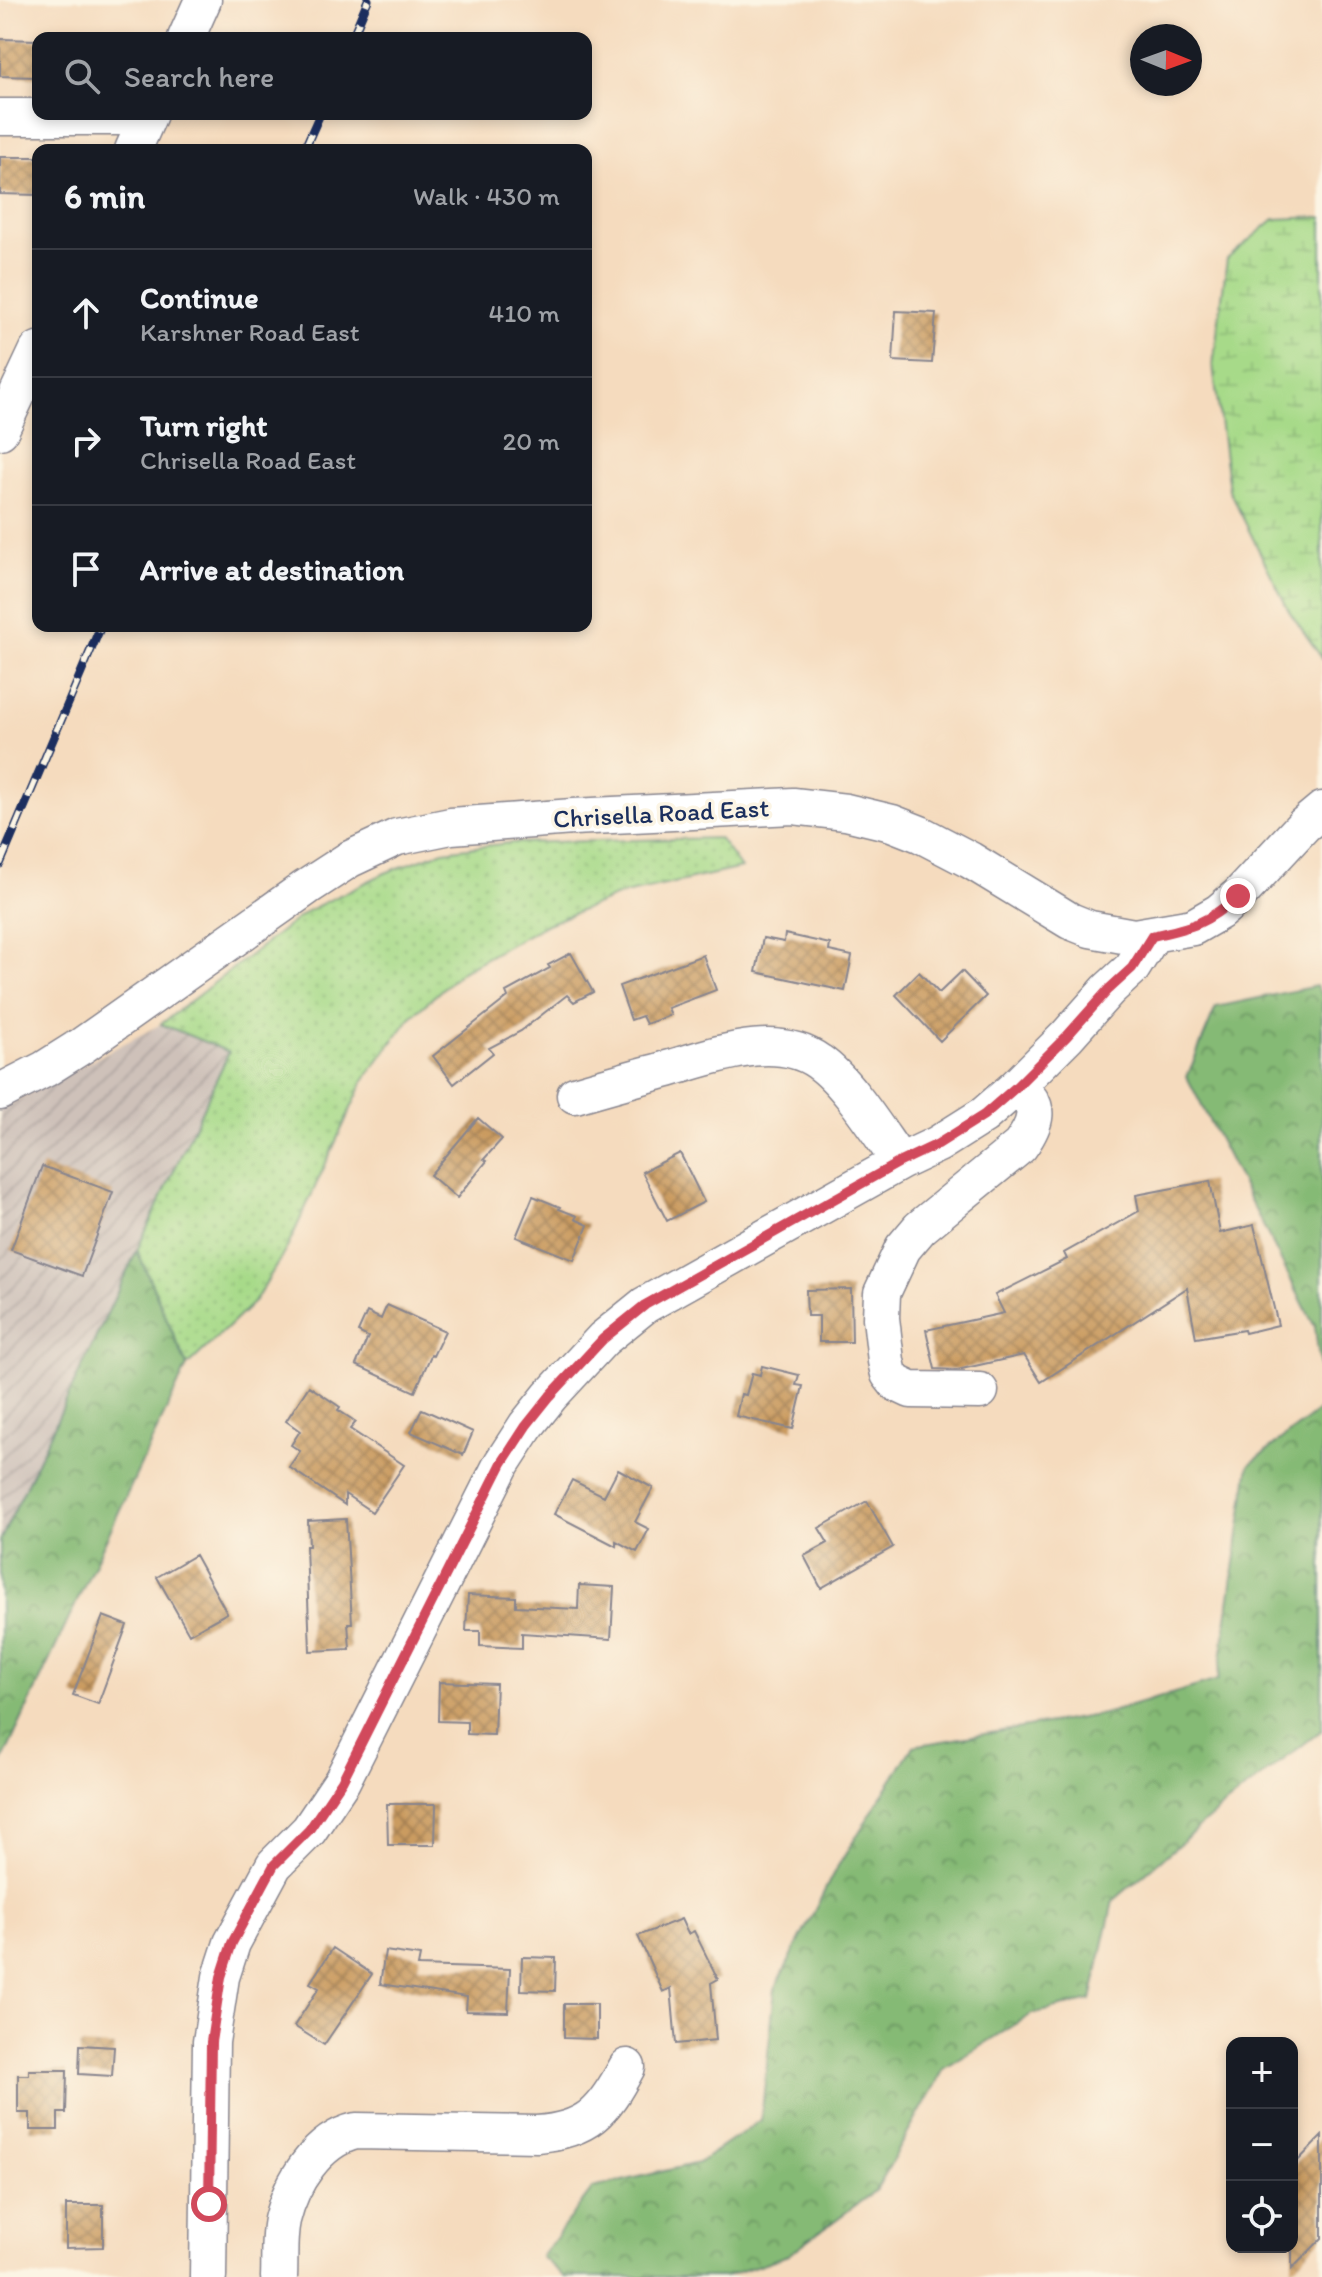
<!DOCTYPE html>
<html lang="en">
<head>
<meta charset="utf-8">
<style>
  body { margin:0; font-family:Itim,sans-serif; background:#20242c; color:#f1f3f6 }
  .controls { position:absolute; right:24px; bottom:24px; display:grid; overflow:hidden; border-radius:16px; box-shadow:0 4px 12px #0003 }
  .controls button { width:72px; height:72px; display:grid; place-items:center; padding:0; border:0; border-bottom:2px solid #363941; background:#171b24; color:#f1f3f6; font:40px sans-serif }
  .compass { position:absolute; left:1130px; top:24px; width:72px; height:72px; border-radius:50%; background:#171b24; box-shadow:0 4px 12px #0003; rotate:91deg }
  .stop { position:absolute; width:24px; height:24px; margin:-18px; border:6px solid #d1495b; border-radius:50%; background:#fff }
  .stop.end { background:#d1495b; border-color:#fff; box-shadow:0 2px 8px #0008 }
  .list { margin:0; padding:0; list-style:none }
  h2 { display:flex; justify-content:space-between; align-items:center; height:104px; margin:0; padding:0 32px; font-size:34px }
  h2 small { font-size:26px; font-weight:400; color:#9ea1a6 }
  .list li { display:grid; grid-template-columns:52px 1fr auto; gap:24px; align-items:center; box-sizing:border-box; height:128px; padding:0 32px; border-top:2px solid #363941 }
  .list b { display:block; font-size:30px; white-space:nowrap }
  .list p { margin:0; font-size:26px; white-space:nowrap; color:#9ea1a6 }
  .list em { font-size:26px; font-style:normal; color:#9ea1a6 }
  .icon { flex:none; width:44px; height:44px; fill:none; stroke:currentColor; stroke-width:2; stroke-linecap:round; stroke-linejoin:round }
  .map { position:relative; flex:none; width:1322px; height:2277px; overflow:hidden }
  .search { position:absolute; background:#171b24; box-shadow:0 4px 12px #0003; left:32px; top:32px; width:560px; height:88px; display:flex; align-items:center; gap:20px; box-sizing:border-box; padding:0 28px; border-radius:16px; color:#9ea1a6; font-size:30px }
  .panel { position:absolute; background:#171b24; box-shadow:0 4px 12px #0003; left:32px; top:144px; width:560px; height:488px; border-radius:16px }
  .map>svg:first-child { display:block }
  .industrial { fill:url(#industrial-furrows) }
  .grass { fill:url(#grass-dots); stroke:#618474; stroke-width:2 }
  .forest { fill:url(#forest-crowns); stroke:#50746a; stroke-width:2 }
  .wetland { fill:url(#wetland-marsh); stroke:#618474; stroke-width:2 }
  .building { fill:url(#building-cross-hatch) }
  .lines { fill:none; stroke-linecap:round; stroke-linejoin:round }
  .minor-casing { stroke:#88858e; stroke-width:39 }
  .minor { stroke:#fff; stroke-width:36 }
  .rail-casing { stroke:#1b2f5e; stroke-width:9 }
  .rail { stroke:#fcf5e5; stroke-width:6; stroke-dasharray:18; stroke-linecap:butt }
  .route { stroke:#d1495b; stroke-width:10 }
  .labels { text-anchor:middle; stroke-width:7; stroke-linejoin:round; paint-order:stroke }
  .street-label { font-size:26px; fill:#1b2f5e; stroke:#fcf5e5 }
</style>
</head>
<body>
<div class="map">
<svg width="1322" height="2277" viewBox="0 0 1322 2277">
  <defs>
    <pattern id="industrial-furrows" width="10" height="10" patternUnits="userSpaceOnUse" patternTransform="scale(2)"><rect width="10" height="10" fill="#cec1b9"/><path d="M-1 1l2-2M0 10L10 0M9 11l2-2" fill="none" stroke="#b0a6a1"/></pattern>
    <pattern id="grass-dots" width="8" height="8" patternUnits="userSpaceOnUse" patternTransform="scale(2)"><rect width="8" height="8" fill="#a7da89"/><path d="M2 2h.1M6 6h.1" fill="none" stroke="#8fbb79" stroke-width="1.8" stroke-linecap="round"/></pattern>
    <pattern id="forest-crowns" width="20" height="18" patternUnits="userSpaceOnUse" patternTransform="scale(2)"><rect width="20" height="18" fill="#85ba75"/><path d="M2 6a3 3 0 1 1 6 0M12 15a3 3 0 1 1 6 0" fill="none" stroke="#6c9863"/></pattern>
    <pattern id="wetland-marsh" width="20" height="14" patternUnits="userSpaceOnUse" patternTransform="scale(2)"><rect width="20" height="14" fill="#a7da89"/><path d="M1 5h8M5 5V1M11 12h8M15 12V8" fill="none" stroke="#8fbb79"/></pattern>
    <pattern id="building-cross-hatch" width="8" height="8" patternUnits="userSpaceOnUse" patternTransform="scale(2)"><rect width="8" height="8" fill="#ca9b60"/><path d="M0 0l8 8M0 8l8-8" fill="none" stroke="#a37f52"/></pattern>
  </defs>
  <rect width="100%" height="100%" fill="#fcf5e5"/>
  <filter id="ink" filterUnits="userSpaceOnUse"><feTurbulence type="fractalNoise" baseFrequency=".0125" numOctaves="2"/><feDisplacementMap in="SourceGraphic" scale="16" xChannelSelector="R" yChannelSelector="G"/><feConvolveMatrix kernelMatrix="1 2 1 2 8 2 1 2 1" color-interpolation-filters="sRGB"/></filter>
  <filter id="wash" filterUnits="userSpaceOnUse"><feTurbulence type="fractalNoise" baseFrequency=".006" numOctaves="4" result="noise"/><feDisplacementMap in="SourceGraphic" scale="32" xChannelSelector="R" yChannelSelector="G"/><feGaussianBlur stdDeviation="1.8" result="paint"/><feColorMatrix in="noise" values="0 0 0 0 0 0 0 0 0 0 0 0 0 0 0 0 0 1.4 0 .05"/><feComposite in="paint" operator="in"/></filter>
  <g filter="url(#wash)">
    <rect width="100%" height="100%" fill="#f5dbbe"/>
    <!-- industrial -->
    <path class="industrial" d="M161 1024 230 1052 0 1541V1109Z"/>
    <!-- grass -->
    <path class="grass" d="M719 838 741 868 620 895 547 924 462 971 410 1018 364 1080 288 1246 255 1301 187 1366 137 1250 229 1052 161 1024 307 911 385 873 443 851 509 843Z"/>
    <!-- forest -->
    <path class="forest" d="M1316 986 1322 995V1384L1315 1327 1187 1077 1216 1007Z
      M137 1250 187 1366 0 1766V1541Z
      M1322 1408V1730L1220 1809 1113 1901 1091 2000 1032 2014 944 2069 876 2190 788 2255 724 2277H565L541 2257 593 2188 698 2163 761 2120 775 1989 833 1874 913 1746 1104 1714 1218 1680 1249 1465Z"/>
    <!-- wetland -->
    <path class="wetland" d="M1322 217V658L1289 611 1229 490 1213 365 1227 259 1274 219Z"/>
    <g id="blocks">
      <!-- building -->
      <path class="building" d="M0 39 38 40V77L0 76Z
        M0 157H38V195L0 194Z
        M896 311 936 313 932 363 893 361Z
        M785 934 830 944 829 951 852 956 845 991 756 972 763 938 784 942Z
        M571 953 593 992 574 1002 567 995 521 1031 489 1048 493 1053 454 1084 433 1056 508 997 506 992 550 968 548 965Z
        M703 955 716 990 668 1008 671 1015 646 1024 642 1016 631 1020 619 986Z
        M962 971 986 996 940 1041 896 995 919 972 939 993Z
        M478 1118 502 1139 484 1159 487 1161 457 1198 430 1175Z
        M680 1153 704 1202 667 1221 642 1172Z
        M42 1166 113 1192 82 1276 11 1250Z
        M1210 1181 1220 1233 1254 1225 1278 1325 1245 1333 1244 1330 1196 1338 1187 1288 1041 1382 1024 1355 957 1370 935 1369 926 1330 1004 1313 995 1295 1067 1259 1064 1253 1139 1211 1136 1195Z
        M533 1196 560 1207 559 1209 577 1216 575 1219 588 1225 574 1260 516 1237Z
        M851 1289 852 1342H819V1316H807L806 1290Z
        M387 1305 445 1331 433 1356 431 1355 415 1392 356 1365 368 1337 358 1332 367 1312 381 1319Z
        M762 1366 799 1375 796 1385 803 1386 793 1429 736 1416 741 1394 746 1395 752 1373 760 1375Z
        M309 1386 340 1407 338 1410 356 1422 350 1429 404 1465 372 1512 345 1494V1505L289 1467 300 1451 291 1445 300 1431 286 1421Z
        M422 1409 473 1432 463 1455 411 1432Z
        M618 1469 653 1488 635 1522 649 1529 637 1552 616 1541V1546L554 1514 572 1480 604 1496Z
        M867 1501 893 1547 821 1588 804 1556 828 1543 819 1528Z
        M346 1519 352 1623H348L350 1649 310 1651 306 1546H309L308 1521Z
        M195 1555 227 1613 189 1634 157 1577Z
        M579 1585 614 1587 611 1639 522 1633V1648L480 1646V1631H466L468 1595 516 1597V1606L578 1609Z
        M103 1616 127 1625 98 1704 73 1695Z
        M439 1682 496 1684 494 1735 467 1734V1722L438 1721Z
        M387 1804H436L435 1845H388Z
        M681 1919 688 1934 694 1931 718 1979 711 1983 716 2040 676 2044 671 1988 663 1992 638 1936Z
        M333 1948 372 1974 324 2045 294 2026 319 1988 310 1983Z
        M385 1951 420 1956 418 1966 510 1969 508 2012 466 2011 467 1997 380 1984Z
        M522 1957 556 1958 555 1991 521 1990Z
        M564 2004H597V2039L564 2038Z
        M80 2045 114 2047 112 2076 79 2074Z
        M29 2070H67L66 2113H58V2130H30V2113H18V2075H29Z
        M1322 2136V2238L1292 2269V2167Z
        M66 2205H103V2247L66 2248Z"/>
    </g>
  </g>
  <g filter="url(#ink)">
    <use href="#blocks" fill-opacity="0" stroke="#88858e" stroke-width="2"/>
    <g class="lines">
      <!-- minor casing -->
      <g class="minor-casing">
        <path id="minor" d="M186 38 203 0
          M0 117H147
          M133 150 149 114
          M0 431 38 350
          M0 1092 45 1069 83 1045 307 887 350 859 397 837 451 826 573 817 793 806 846 812 892 823 920 834 970 860 1070 921 1090 929 1134 937 1193 927 1219 912 1238 896 1304 825 1322 810
          M575 1095C605 1086 635 1078 664 1070 711 1057 775 1030 819 1062 847 1081 879 1133 900 1162
          M980 1391 911 1390 896 1383 889 1374 886 1361 881 1318 882 1293 903 1248 920 1228 1020 1146C1035 1125 1045 1104 1015 1088
          M208 2277 211 2042 221 1977 232 1943 274 1865 309 1830 342 1781 502 1463 526 1426 550 1396 603 1339 645 1305 900 1162 938 1144 984 1115 1015 1088 1067 1036 1108 990 1132 968 1152 936
          M279 2277C280 2259 278 2238 282 2220 291 2183 317 2140 356 2131L537 2134C588 2130 603 2112 627 2067"/>
      </g>
      <!-- minor -->
      <use href="#minor" class="minor"/>
      <!-- rail casing -->
      <g class="rail-casing">
        <path id="rail" d="M352 38 368 0
          M304 150 320 114
          M0 864 101 626"/>
      </g>
      <!-- rail -->
      <use href="#rail" class="rail"/>
    </g>
  </g>
  <g class="lines" filter="url(#ink)">
    <!-- route -->
    <path class="route" d="M209 2204 211 2042 221 1977 232 1943 274 1865 309 1830 342 1781 502 1463 526 1426 550 1396 603 1339 645 1305 900 1162 938 1144 984 1115 1015 1088 1067 1036 1108 990 1132 968 1152 936C1193 927 1206 924 1238 896"/>
  </g>
  <g class="labels">
    <!-- street labels -->
    <g class="street-label">
      <text transform="translate(661 813) rotate(-3)" y="9">Chrisella Road East</text>
    </g>
  </g>
</svg>
<div class="controls">
<button>+</button>
<button>−</button>
<button><svg class="icon" aria-label="locate" viewBox="0 0 24 24"><circle cx="12" cy="12" r="6"/><path d="M12 2v4M12 18v4M2 12h4M18 12h4"/></svg></button>
</div>
<svg class="compass" viewBox="-18 -18 36 36"><path d="M0-13l5 13h-10z" fill="#e53935"/><path d="M0 13l5-13h-10z" fill="#9ea1a6"/></svg>
<div class="stop" style="left:209px;top:2204px"></div>
<div class="stop end" style="left:1238px;top:896px"></div>
<div class="search"><svg class="icon" aria-label="search" viewBox="0 0 24 24"><circle cx="10" cy="10" r="6"/><path d="M15 15l6 6"/></svg>Search here</div>
<section class="panel">
<h2>6 min<small>Walk · 430 m</small></h2>
<ul class="list">
<li><svg class="icon" aria-label="ahead" viewBox="0 0 24 24"><path d="M12 20V5M6 11l6-6 6 6"/></svg><div><b>Continue</b><p>Karshner Road East</p></div><em>410 m</em></li>
<li><svg class="icon" aria-label="right" viewBox="0 0 24 24"><path d="M7 20v-9h11M14 6l5 5-5 5"/></svg><div><b>Turn right</b><p>Chrisella Road East</p></div><em>20 m</em></li>
<li><svg class="icon" aria-label="arrive" viewBox="0 0 24 24"><path d="M6 21V4h12l-3 4 3 4H6"/></svg><div><b>Arrive at destination</b></div></li>
</ul>
</section>
</div>
</body>
</html>
